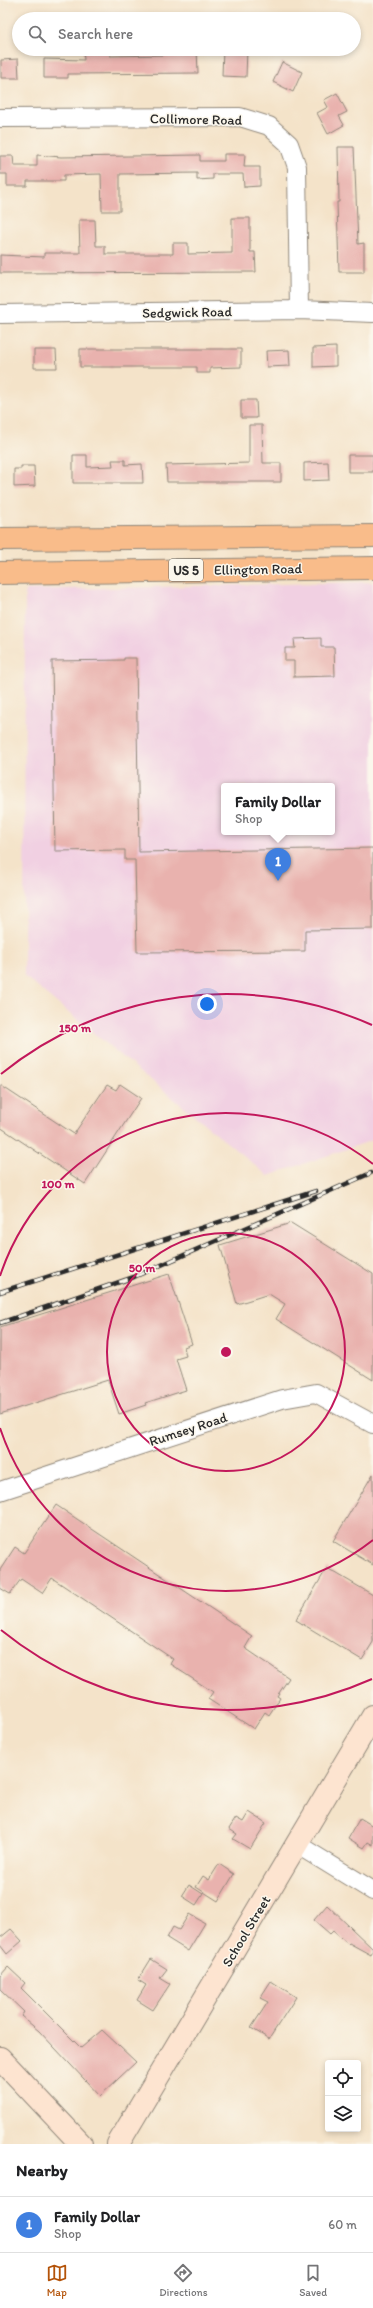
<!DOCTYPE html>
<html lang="en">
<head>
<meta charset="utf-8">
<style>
  body { margin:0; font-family:Itim,sans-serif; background:#f6f6f6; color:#202124 }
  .controls { position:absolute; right:12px; bottom:12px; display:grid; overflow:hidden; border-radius:4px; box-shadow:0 2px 6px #0003 }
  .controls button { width:36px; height:36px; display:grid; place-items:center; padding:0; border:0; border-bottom:1px solid #e0e0e0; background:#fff; color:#202124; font:20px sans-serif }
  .you { position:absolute; left:207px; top:1004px; width:14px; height:14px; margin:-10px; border:3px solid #fff; border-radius:50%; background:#1a73e8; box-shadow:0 0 0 6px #1a73e833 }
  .badge { display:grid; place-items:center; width:26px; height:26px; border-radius:50%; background:#b45309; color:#fff; font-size:13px; font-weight:700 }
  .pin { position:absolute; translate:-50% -33px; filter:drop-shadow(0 1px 2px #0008) }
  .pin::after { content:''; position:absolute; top:21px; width:14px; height:12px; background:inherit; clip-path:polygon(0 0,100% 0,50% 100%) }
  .popup { position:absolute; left:221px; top:783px; width:114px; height:52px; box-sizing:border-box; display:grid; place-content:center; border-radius:4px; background:#fff; filter:drop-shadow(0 1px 3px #0005); font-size:13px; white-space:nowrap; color:#757577 }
  .popup b { font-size:15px; color:#202124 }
  .popup::after { content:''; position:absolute; left:50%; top:100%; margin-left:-8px; border:8px solid transparent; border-top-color:#fff }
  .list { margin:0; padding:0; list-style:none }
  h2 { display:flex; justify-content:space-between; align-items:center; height:52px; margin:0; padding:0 16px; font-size:17px }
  h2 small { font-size:13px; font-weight:400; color:#757577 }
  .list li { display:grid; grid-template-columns:26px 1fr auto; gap:12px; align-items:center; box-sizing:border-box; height:56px; padding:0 16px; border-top:1px solid #e0e0e0 }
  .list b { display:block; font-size:15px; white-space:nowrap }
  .list p { margin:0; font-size:13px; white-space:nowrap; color:#757577 }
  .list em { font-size:13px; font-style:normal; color:#757577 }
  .icon { flex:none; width:22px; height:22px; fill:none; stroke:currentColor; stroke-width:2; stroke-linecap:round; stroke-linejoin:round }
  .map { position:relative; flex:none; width:373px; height:2144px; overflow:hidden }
  .search { position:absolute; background:#fff; box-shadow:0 2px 6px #0003; left:12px; right:12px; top:12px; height:44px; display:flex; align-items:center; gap:10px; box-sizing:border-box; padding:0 14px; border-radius:22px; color:#757577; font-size:15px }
  .sheet { height:108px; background:#fff }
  nav { display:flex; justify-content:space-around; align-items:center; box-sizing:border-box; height:56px; border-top:1px solid #e0e0e0; background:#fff; font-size:11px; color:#757577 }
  nav a { display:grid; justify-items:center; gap:2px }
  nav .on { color:#b45309 }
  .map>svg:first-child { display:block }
  .built { fill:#f1d0e2; fill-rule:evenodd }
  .building { fill:#e9b2ae }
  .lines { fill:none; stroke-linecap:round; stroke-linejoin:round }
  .street-casing { stroke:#90877a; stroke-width:20 }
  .secondary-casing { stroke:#90877a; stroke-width:24 }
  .highway-casing { stroke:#90877a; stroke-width:24 }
  .street { stroke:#fff; stroke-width:18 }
  .secondary { stroke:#fde4d0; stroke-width:22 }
  .highway { stroke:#f9bc8a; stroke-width:22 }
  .rail-casing { stroke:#2b2b2b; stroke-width:4.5 }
  .rail { stroke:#fbf7ec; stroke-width:3; stroke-dasharray:9; stroke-linecap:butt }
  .ring { fill:none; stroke:#c2185b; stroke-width:2 }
  .labels { text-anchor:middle; stroke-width:3; stroke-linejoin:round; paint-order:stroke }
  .shield { fill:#fbf7ec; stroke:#696865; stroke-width:1 }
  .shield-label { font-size:13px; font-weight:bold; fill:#2b2b2b }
  .street-label { font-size:14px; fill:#2b2b2b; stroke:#fbf7ec }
  .centre { fill:#c2185b; stroke:#fbf7ec; stroke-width:2 }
  .ring-label { font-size:12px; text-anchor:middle; font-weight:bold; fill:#c2185b; stroke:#fbf7ec; stroke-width:3; stroke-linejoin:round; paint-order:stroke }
</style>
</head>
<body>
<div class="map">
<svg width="373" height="2144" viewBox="0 0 373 2144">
  <rect width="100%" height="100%" fill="#fbf7ec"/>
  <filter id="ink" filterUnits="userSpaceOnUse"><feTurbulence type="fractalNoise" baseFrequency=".025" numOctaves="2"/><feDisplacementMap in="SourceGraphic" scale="8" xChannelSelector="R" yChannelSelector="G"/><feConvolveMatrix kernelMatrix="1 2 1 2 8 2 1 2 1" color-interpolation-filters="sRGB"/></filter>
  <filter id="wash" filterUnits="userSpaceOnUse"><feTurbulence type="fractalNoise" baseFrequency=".012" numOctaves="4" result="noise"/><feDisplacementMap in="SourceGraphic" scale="16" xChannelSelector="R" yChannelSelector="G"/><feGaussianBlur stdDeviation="0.9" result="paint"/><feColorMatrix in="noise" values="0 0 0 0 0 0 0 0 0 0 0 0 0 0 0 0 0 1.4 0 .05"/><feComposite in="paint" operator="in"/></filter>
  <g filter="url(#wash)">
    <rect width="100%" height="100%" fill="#f4e3c9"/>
    <!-- built -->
    <path class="built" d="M373 582V1140L268 1176 24 976 25 590ZM224 786H332V832H224Z"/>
    <g id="blocks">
      <!-- building -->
      <path class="building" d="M83 49H110V56L164 55 163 49H197L198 73 68 74V78H44V59L84 60Z
        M223 49H247L246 77 222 76Z
        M18 59 19 78H1V60Z
        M282 62 302 72 293 92 273 82Z
        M337 93 347 112 339 116 344 125 328 134 317 113 328 107 324 100Z
        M338 147H354L358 244 364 243V272H339L337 202H339Z
        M224 154H245L244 167H260V186L244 187 243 174H213V179L197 180V173L120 174V211H102L101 174 64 175V181H27V186H7V174H0V156H13L14 166H37V155L61 157 200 155V161H224Z
        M232 218H250V252H255L256 272 0 273V255L44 257V253H80L79 220H95L96 246H105V254H173V243H188V254L232 253Z
        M336 347V366L313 367V348Z
        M80 349H241V367L210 368V373H197V367H80Z
        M34 350H56L57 368H34Z
        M289 350 290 366 267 367 266 351Z
        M241 400H256L257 418H241Z
        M249 425H262L263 463H281V482H167L166 465 249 463Z
        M73 455H87V467L113 466 112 460H125V465L142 464 143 483H73Z
        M348 455H373V472H348Z
        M328 462 329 480 304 481V463Z
        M21 466H34L35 486 14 487V469H21Z
        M321 638V647H334L335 676 294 677V661H285V648H295L294 639Z
        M124 658H136L139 852 373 848V929L305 930V951L137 952 135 860H125V850L55 851 52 661 124 660Z
        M120 1084 141 1098 85 1184 0 1127V1085L74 1134 107 1085 116 1090Z
        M291 1223 373 1274V1380L276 1319 285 1304 269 1294 237 1304 220 1245Z
        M169 1274 192 1344 184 1347 186 1356 176 1359 186 1390 145 1403 146 1405 119 1414 108 1380 0 1414V1327Z
        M373 1474V1565L333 1541Z
        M56 1505 252 1636 245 1648 289 1678 277 1696 280 1698 269 1715 265 1712 254 1729 208 1699 213 1692 170 1664 173 1659 52 1578 42 1593 21 1579 10 1594 0 1588V1570L15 1547 24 1553Z
        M327 1568 373 1595V1642L362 1660 296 1620Z
        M249 1812 266 1823 250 1849 233 1839 237 1834 229 1829 236 1818 243 1822Z
        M360 1818 373 1826V1845L368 1842 364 1848 348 1838Z
        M219 1864 234 1874 218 1901 196 1887 203 1876 209 1880Z
        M189 1885 203 1894 196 1905 182 1896Z
        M327 1905 373 1949 371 1955 349 1943 348 1944 333 1931 330 1934 314 1920Z
        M189 1914 205 1923 188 1951 167 1938 173 1927 179 1930Z
        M11 1929 22 1941 7 1954 0 1945V1938Z
        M151 1959 167 1969 160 1978 170 1984 153 2010 137 2000 146 1985 138 1980Z
        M8 1967 25 1983 21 1988 81 2048 102 2030 136 2062 100 2096 39 2031 21 2016 24 2012 0 1989V1976Z
        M271 1981 296 1997 269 2039 251 2028 268 2002 260 1998Z"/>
    </g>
  </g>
  <g filter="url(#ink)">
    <use href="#blocks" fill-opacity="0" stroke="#90877a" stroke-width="1"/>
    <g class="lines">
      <!-- street casing -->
      <g class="street-casing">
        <path id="street" d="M0 118 240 117 269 126 289 144 297 167 299 310
          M0 314 299 310 373 313
          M0 1491 282 1399 316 1393 373 1424
          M298 1845 373 1891"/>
      </g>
      <!-- secondary casing -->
      <g class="secondary-casing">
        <path id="secondary" d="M0 2058 81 2144
          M118 2144 373 1716"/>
      </g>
      <!-- highway casing -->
      <g class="highway-casing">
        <path id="highway" d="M0 539 373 536
          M0 573 373 568"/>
      </g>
      <!-- street -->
      <use href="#street" class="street"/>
      <!-- secondary -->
      <use href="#secondary" class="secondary"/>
      <!-- highway -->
      <use href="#highway" class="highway"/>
      <!-- rail casing -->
      <g class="rail-casing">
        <path id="rail" d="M0 1292 316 1191
          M0 1323 134 1277 371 1173"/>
      </g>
      <!-- rail -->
      <use href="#rail" class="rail"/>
    </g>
  </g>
  <!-- distance rings -->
  <g class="ring">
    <circle cx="226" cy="1352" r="119"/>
    <path d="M373 1540A238 238 0 0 1 0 1428M0 1276A238 238 0 0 1 373 1164"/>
    <path d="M372 1679A358 358 0 0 1 1 1630M1 1074A358 358 0 0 1 372 1025"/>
  </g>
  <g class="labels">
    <!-- shield labels -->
    <rect class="shield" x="169" y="559" width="34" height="22" rx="3"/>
    <g class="shield-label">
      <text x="186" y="575">US 5</text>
    </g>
    <!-- street labels -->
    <g class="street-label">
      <text transform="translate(196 119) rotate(1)" y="5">Collimore Road</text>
      <text transform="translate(187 312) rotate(-1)" y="5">Sedgwick Road</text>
      <text transform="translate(258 569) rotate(-1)" y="5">Ellington Road</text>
      <text transform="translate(188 1429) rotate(-18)" y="5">Rumsey Road</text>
      <text transform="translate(246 1931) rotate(-59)" y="5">School Street</text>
    </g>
  </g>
  <circle cx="226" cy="1352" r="6" class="centre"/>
  <g class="ring-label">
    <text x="75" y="1032">150 m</text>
    <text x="58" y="1188">100 m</text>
    <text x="142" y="1272">50 m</text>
  </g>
</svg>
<div class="controls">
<button><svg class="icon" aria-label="locate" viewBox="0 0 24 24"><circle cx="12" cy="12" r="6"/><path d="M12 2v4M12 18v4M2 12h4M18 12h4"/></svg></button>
<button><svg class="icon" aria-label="layers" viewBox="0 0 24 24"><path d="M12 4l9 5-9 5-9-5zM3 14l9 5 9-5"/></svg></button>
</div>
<div class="you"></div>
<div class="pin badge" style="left:278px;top:881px;background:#3f7fe0">1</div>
<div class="popup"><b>Family Dollar</b>Shop</div>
<div class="search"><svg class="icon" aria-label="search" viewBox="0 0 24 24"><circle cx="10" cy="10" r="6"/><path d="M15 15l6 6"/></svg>Search here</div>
</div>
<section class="sheet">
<h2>Nearby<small></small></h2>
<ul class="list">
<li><span class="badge" style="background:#3f7fe0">1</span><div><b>Family Dollar</b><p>Shop</p></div><em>60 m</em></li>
</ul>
</section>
<nav>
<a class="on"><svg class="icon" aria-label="map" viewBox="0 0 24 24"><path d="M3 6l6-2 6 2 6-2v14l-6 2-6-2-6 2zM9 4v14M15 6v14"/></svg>Map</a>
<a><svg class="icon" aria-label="directions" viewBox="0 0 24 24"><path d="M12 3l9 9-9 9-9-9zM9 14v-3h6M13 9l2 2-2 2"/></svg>Directions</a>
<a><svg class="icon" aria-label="saved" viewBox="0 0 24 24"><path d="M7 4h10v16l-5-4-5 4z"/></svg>Saved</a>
</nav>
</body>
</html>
